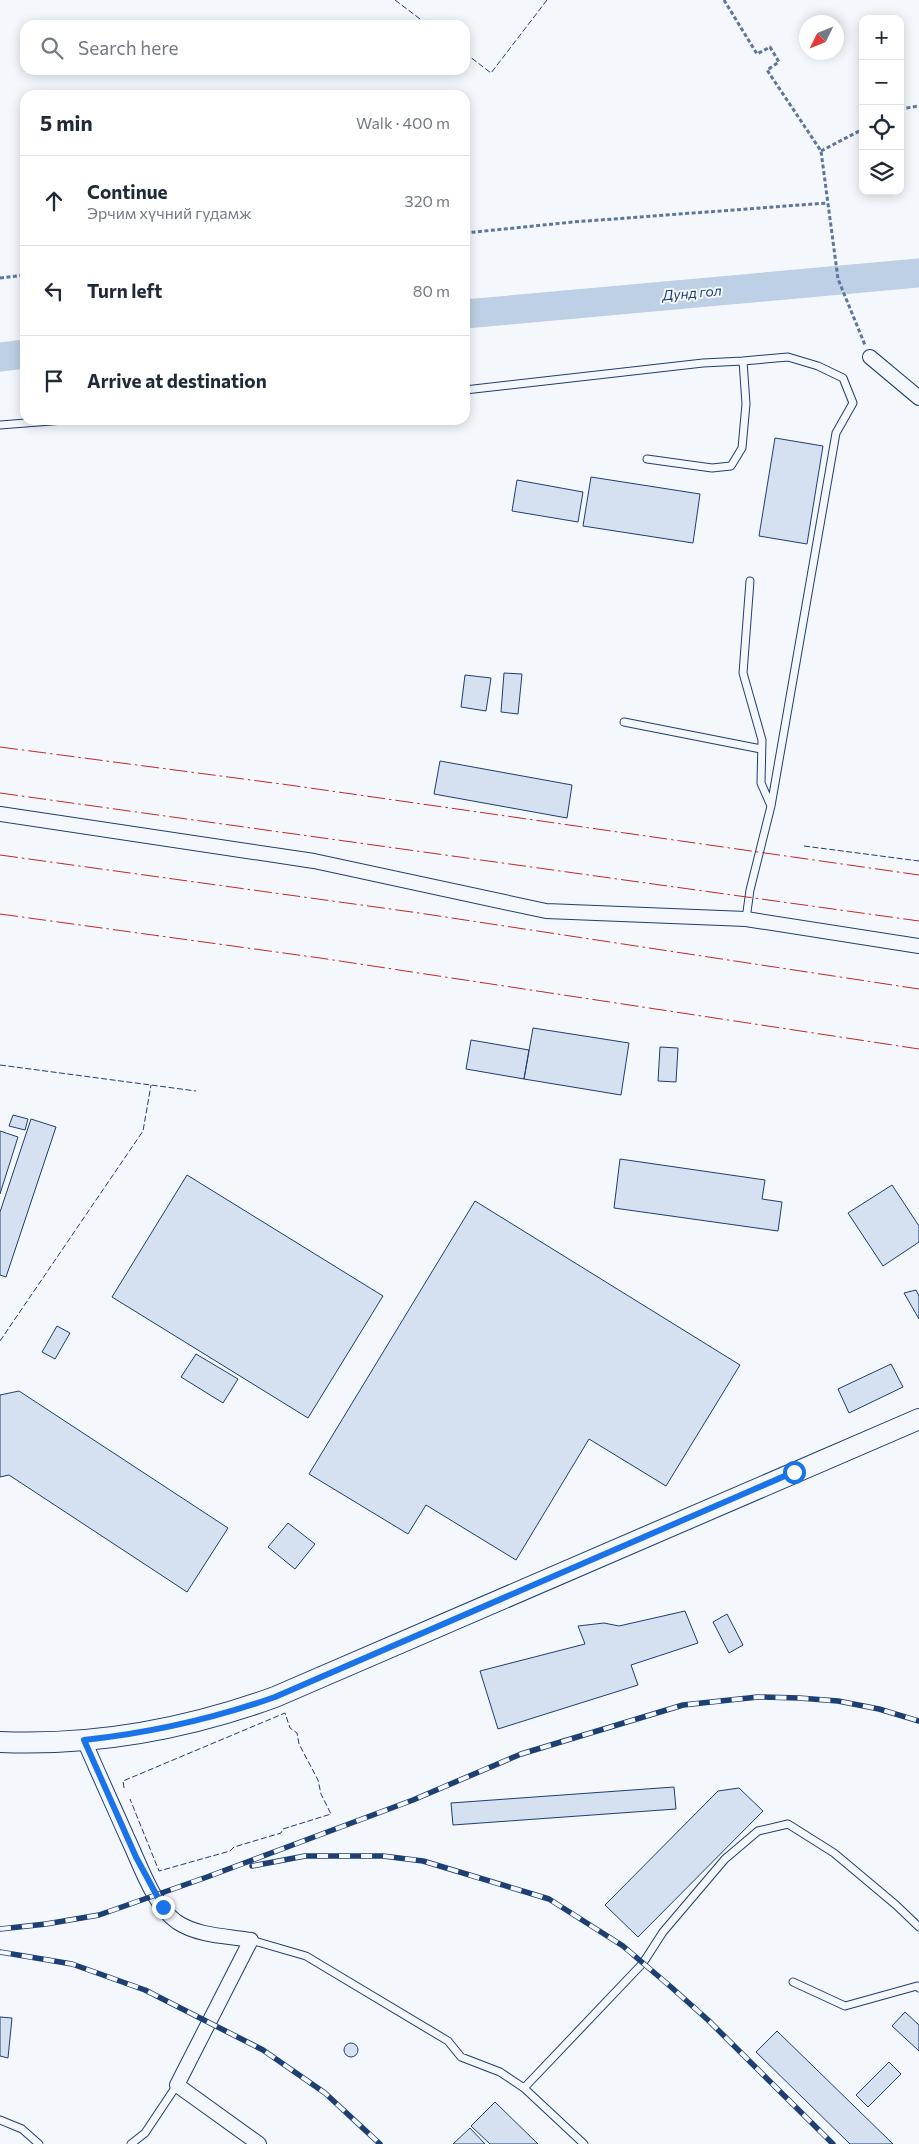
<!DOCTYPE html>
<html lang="en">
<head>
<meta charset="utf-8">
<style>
  body { margin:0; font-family:Commissioner,sans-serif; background:#f6f6f7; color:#1f2937 }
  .controls { position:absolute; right:15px; top:15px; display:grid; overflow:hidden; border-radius:10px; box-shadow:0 2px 12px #0003 }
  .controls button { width:45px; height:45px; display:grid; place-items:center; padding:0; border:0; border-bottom:1px solid #e0e1e3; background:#fff; color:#1f2937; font:25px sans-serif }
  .compass { position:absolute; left:799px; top:15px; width:45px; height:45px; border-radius:50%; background:#fff; box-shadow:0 2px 12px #0003; rotate:227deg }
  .stop { position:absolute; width:15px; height:15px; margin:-11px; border:4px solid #1a73e8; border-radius:50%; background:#fff }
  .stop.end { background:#1a73e8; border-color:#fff; box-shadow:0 1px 5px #0008 }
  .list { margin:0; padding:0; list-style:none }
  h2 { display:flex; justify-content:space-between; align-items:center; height:65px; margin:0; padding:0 20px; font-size:21px }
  h2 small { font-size:16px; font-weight:400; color:#747a83 }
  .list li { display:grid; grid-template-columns:32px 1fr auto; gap:15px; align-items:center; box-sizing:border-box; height:90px; padding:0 20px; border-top:1px solid #e0e1e3 }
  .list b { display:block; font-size:19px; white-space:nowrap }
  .list p { margin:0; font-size:16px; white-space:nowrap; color:#747a83 }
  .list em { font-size:16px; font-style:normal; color:#747a83 }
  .icon { flex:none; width:28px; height:28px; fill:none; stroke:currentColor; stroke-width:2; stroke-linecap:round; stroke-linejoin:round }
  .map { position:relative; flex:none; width:919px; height:2144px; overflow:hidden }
  .search { position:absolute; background:#fff; box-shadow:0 2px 12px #0003; left:20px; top:20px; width:450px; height:55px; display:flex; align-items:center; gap:12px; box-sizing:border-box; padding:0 18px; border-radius:15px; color:#747a83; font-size:19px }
  .panel { position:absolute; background:#fff; box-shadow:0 2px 12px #0003; left:20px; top:90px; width:450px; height:335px; border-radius:15px }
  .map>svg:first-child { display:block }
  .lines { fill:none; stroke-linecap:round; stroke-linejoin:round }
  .river { stroke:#bed0e5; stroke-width:29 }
  .building { fill:#d5e0f0; stroke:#1d3f73 }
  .lane-casing { stroke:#1d3f73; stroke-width:9 }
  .street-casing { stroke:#1d3f73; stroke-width:16 }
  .secondary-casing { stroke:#1d3f73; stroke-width:22 }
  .path { stroke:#5e769c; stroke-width:3; stroke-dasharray:4 2.5; stroke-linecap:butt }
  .lane { stroke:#f4f7fb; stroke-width:7 }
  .street { stroke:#f4f7fb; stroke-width:14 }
  .secondary { stroke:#f4f7fb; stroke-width:20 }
  .rail-casing { stroke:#1d3f73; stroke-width:5.5 }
  .rail { stroke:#f4f7fb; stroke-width:4; stroke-dasharray:11; stroke-linecap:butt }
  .fence { stroke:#1d3f73; stroke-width:1; stroke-dasharray:6 2.5; stroke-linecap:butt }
  .power { stroke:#c62828; stroke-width:1; stroke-dasharray:18 4 2.5 4; stroke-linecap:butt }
  .route { stroke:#1a73e8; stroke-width:6 }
  .labels { text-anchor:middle; stroke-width:4; stroke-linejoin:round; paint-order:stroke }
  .water-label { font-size:14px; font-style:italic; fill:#1d3f73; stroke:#f4f7fb }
</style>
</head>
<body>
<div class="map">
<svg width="919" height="2144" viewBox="0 0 919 2144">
  <rect width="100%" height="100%" fill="#f4f7fb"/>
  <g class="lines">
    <!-- river -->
    <path class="river" d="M465 314 919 273
      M0 357 25 354"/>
  </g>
  <!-- building -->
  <path class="building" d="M775 438 823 446 807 544 759 536Z
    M591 477 700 494 693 543 583 526Z
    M517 480 583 492 578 522 512 511Z
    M504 673 522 674 518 714 501 712Z
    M465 675 491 678 486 711 461 707Z
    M440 761 572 785 567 818 434 794Z
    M533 1028 629 1043 621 1095 524 1079Z
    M471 1040 529 1050 524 1079 466 1069Z
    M660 1047 678 1048 676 1082 658 1081Z
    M13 1115 28 1119 25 1130 9 1126Z
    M31 1119 56 1127 6 1277 0 1275V1212Z
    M0 1131 18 1137 0 1194Z
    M620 1159 765 1180 762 1199 782 1202 778 1231 614 1208Z
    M187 1175 383 1296 308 1418 112 1297Z
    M892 1185 919 1226V1242L883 1266 848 1213Z
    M475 1201 740 1365 666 1486 589 1439 516 1560 426 1505 408 1534 309 1474Z
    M916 1290 919 1296V1319L904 1293Z
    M57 1326 70 1333 55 1359 42 1352Z
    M196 1354 238 1379 223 1403 181 1377Z
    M891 1364 903 1387 849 1413 838 1389Z
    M19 1391 228 1528 187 1592 9 1475 0 1477V1395Z
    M288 1523 315 1544 295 1569 268 1547Z
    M685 1611 698 1643 631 1665 638 1685 498 1729 480 1671 585 1644 578 1626 604 1623 619 1626Z
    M727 1614 743 1645 729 1653 713 1622Z
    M674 1787 676 1809 453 1825 451 1803Z
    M739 1788 763 1811 638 1937 605 1905 718 1791Z
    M905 2012 919 2025V2051L892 2026Z
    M0 2017 12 2018 8 2058 0 2056Z
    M777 2031 893 2144H850L756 2052Z
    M344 2050a7 7 0 1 1 14 0a7 7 0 1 1-14 0Z
    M889 2062 901 2074 868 2107 856 2095Z
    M495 2102 538 2144H490L471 2126Z
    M470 2128 485 2144H453Z"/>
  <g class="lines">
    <!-- lane casing -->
    <g class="lane-casing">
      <path id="lane" d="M743 361 788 357 818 366 843 378 853 403 836 433 771 806 750 890 746 919
        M465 390 703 363 743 361 746 404 742 448 731 466 712 468 647 459
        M0 425 64 420
        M750 581 743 673 762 740 761 783 771 806
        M624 722 761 749
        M251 1940 306 1956 448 2041 461 2057 500 2072 524 2088 584 2144
        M793 1982 845 2006 917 1986 919 1988
        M524 2088 643 1963 663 1932 725 1859 758 1831 788 1824 834 1853 896 1905 919 1927
        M0 2120 22 2129 39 2144
        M131 2144 145 2133 177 2085"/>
    </g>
    <!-- street casing -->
    <g class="street-casing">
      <path id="street" d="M870 357 919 398
        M0 814 314 861 546 911 746 919 919 946
        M84 1740C98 1773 113 1805 127 1837 140 1864 153 1905 177 1922 198 1936 227 1936 251 1940L177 2085 259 2144"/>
    </g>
    <!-- secondary casing -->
    <g class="secondary-casing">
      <path id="secondary" d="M0 1742C95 1746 187 1729 275 1697L919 1419"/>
    </g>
    <!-- path -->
    <path class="path" d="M724 0 757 54 770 47 779 62 767 70 821 151 838 279 865 345
      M900 109 919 106
      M821 151 863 129
      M465 233 573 222 827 203
      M0 278 25 275"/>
    <!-- lane -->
    <use href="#lane" class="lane"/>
    <!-- street -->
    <use href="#street" class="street"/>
    <!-- secondary -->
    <use href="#secondary" class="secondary"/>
    <!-- rail casing -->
    <g class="rail-casing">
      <path id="rail" d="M252 1866 305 1856H383L423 1861 549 1899 623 1946 671 1987 708 2020 833 2144
        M0 1929 46 1924 99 1915 207 1877 413 1800 521 1754 683 1705 758 1697 799 1698 838 1701 879 1709 919 1721
        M0 1952 72 1964 145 1990 263 2050 325 2093 380 2144"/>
    </g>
    <!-- rail -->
    <use href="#rail" class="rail"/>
    <!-- fence -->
    <path class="fence" d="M395 0 428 25
      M465 53 491 73 547 0
      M804 846 919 861
      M0 1065 196 1091
      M0 1341 143 1131 151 1085
      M124 1788 123 1781 285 1713 290 1728 297 1733 299 1744 318 1780 321 1794 331 1814 283 1829 281 1833 234 1847 230 1851 159 1871 130 1799"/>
    <!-- power -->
    <path class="power" d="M0 747 289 785 919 875
      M0 793 919 921
      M0 855 419 913 919 989
      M0 914 320 958 919 1049"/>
  </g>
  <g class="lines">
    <!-- route -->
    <path class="route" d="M163 1907 136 1857 84 1740C150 1733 212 1719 275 1697L794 1472"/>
  </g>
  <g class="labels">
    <!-- water labels -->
    <g class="water-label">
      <text transform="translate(692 293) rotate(-5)" y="5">Дунд гол</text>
    </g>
  </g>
</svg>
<div class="controls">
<button>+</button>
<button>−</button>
<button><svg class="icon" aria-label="locate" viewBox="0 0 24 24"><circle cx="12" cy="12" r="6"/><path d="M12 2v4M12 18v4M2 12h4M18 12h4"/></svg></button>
<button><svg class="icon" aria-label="layers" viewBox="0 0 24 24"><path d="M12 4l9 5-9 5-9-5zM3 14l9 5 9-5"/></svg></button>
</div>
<svg class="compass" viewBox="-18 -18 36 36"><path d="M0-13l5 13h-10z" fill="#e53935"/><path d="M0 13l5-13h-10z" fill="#747a83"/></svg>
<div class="stop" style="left:794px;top:1472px"></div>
<div class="stop end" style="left:163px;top:1907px"></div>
<div class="search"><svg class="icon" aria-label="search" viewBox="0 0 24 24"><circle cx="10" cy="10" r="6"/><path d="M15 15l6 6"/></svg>Search here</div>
<section class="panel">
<h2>5 min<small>Walk · 400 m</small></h2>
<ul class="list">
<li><svg class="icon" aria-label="ahead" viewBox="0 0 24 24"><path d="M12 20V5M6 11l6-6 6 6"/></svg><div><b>Continue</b><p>Эрчим хүчний гудамж</p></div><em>320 m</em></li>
<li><svg class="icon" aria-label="left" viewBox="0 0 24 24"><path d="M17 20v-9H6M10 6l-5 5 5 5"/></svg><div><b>Turn left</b></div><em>80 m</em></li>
<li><svg class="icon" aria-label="arrive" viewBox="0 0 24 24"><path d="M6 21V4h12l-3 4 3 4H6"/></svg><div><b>Arrive at destination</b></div></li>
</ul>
</section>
</div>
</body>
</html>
